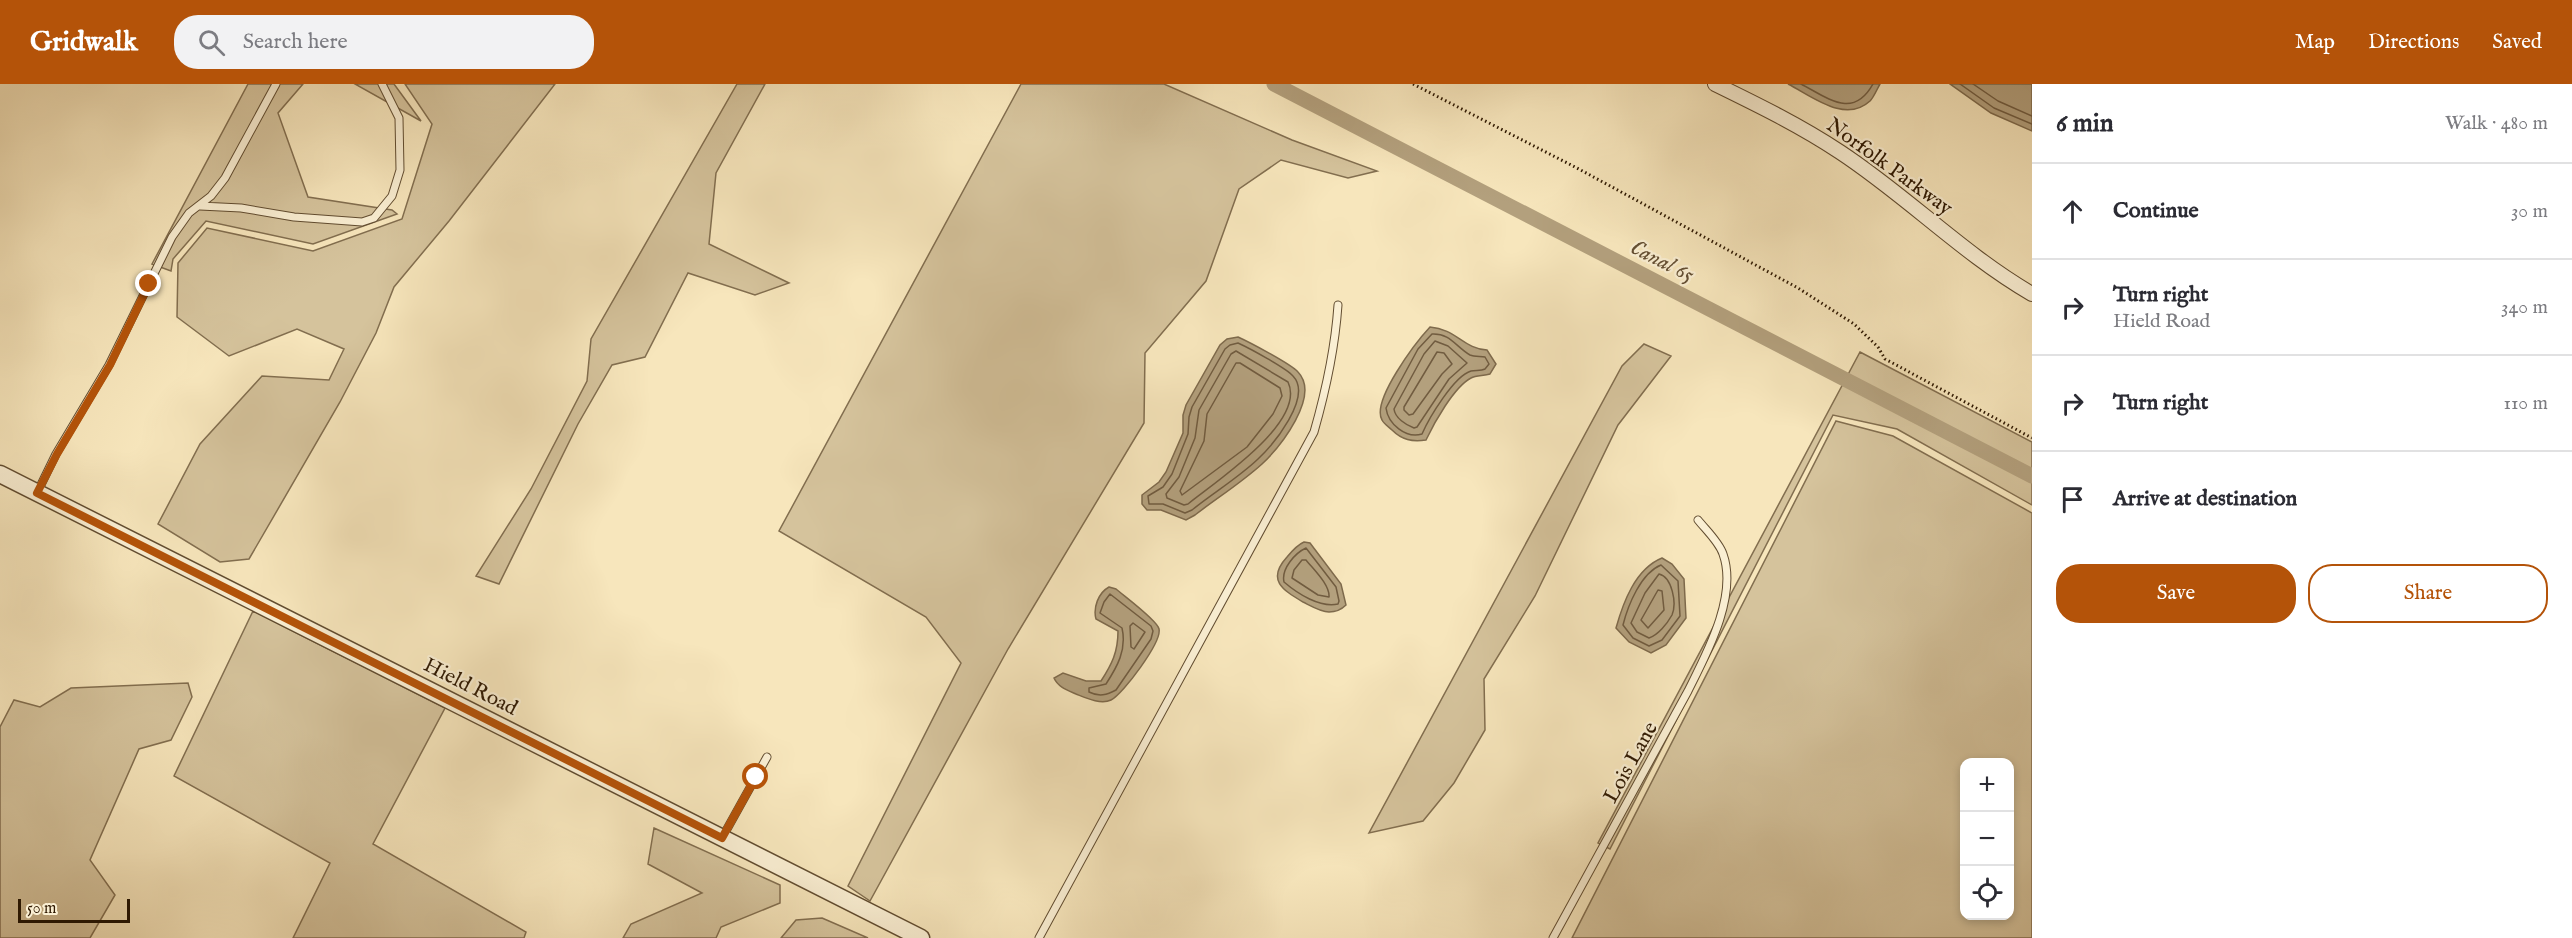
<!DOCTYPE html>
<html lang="en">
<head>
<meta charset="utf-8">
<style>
  body { margin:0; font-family:"IM FELL English",serif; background:#f2f2f3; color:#2b2b33 }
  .controls { position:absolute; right:18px; bottom:18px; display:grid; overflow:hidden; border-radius:12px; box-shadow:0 3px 9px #0003 }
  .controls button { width:54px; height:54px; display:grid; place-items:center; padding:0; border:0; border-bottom:2px solid #e1e1e2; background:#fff; color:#2b2b33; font:30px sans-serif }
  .scale { position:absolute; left:18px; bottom:15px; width:112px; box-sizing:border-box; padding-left:6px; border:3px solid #2f1902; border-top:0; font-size:16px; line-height:21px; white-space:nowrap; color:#2f1902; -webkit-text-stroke:4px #faefd3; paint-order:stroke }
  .stop { position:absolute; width:18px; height:18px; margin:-14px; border:4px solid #b45309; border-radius:50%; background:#fff }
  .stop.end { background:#b45309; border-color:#fff; box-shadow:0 2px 6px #0008 }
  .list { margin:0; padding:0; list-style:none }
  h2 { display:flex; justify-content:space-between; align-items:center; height:78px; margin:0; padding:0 24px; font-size:26px }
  h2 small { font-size:20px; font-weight:400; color:#7c7c81 }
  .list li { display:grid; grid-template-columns:39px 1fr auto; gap:18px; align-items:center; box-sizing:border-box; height:96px; padding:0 24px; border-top:2px solid #e1e1e2 }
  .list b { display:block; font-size:22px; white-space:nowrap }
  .list p { margin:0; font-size:20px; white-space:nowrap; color:#7c7c81 }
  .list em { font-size:20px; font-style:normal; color:#7c7c81 }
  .actions { display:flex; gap:12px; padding:18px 24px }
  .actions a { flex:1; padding:14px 0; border:2px solid #b45309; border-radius:24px; text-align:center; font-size:21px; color:#b45309 }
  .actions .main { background:#b45309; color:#fff }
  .icon { flex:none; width:33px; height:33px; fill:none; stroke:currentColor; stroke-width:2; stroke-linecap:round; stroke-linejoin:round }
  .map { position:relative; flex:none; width:2032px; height:854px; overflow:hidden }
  header { display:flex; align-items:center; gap:36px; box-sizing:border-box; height:84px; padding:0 30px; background:#b45309; color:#fff }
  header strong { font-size:28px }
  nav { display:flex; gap:33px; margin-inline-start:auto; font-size:21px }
  .search { width:420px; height:54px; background:#f2f2f3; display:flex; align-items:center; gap:15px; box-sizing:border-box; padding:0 21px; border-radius:24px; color:#7c7c81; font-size:22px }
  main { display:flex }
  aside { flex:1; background:#fff }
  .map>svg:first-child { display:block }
  .green { fill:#d5c39c; stroke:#826e4f; stroke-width:1.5; fill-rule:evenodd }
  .water { fill:#b3a07d; stroke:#7e6a4c; stroke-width:1.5 }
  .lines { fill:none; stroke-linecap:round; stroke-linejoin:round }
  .shore { stroke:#715c40; stroke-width:1.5 }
  .canal { stroke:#b3a07d; stroke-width:15 }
  .service-casing { stroke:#614c30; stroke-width:9 }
  .minor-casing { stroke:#614c30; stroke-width:16 }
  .tertiary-casing { stroke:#614c30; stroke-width:19 }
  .path { stroke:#2f1902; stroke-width:3; stroke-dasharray:1.5 3; stroke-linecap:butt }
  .service { stroke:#faefd3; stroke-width:7 }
  .minor { stroke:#faefd3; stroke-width:14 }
  .tertiary { stroke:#faefd3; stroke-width:16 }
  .route { stroke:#b45309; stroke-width:8 }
  .labels { text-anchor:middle; stroke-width:4.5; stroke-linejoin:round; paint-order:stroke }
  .street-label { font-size:21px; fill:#2f1902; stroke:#faefd3 }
  .water-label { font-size:22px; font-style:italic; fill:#644f33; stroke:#faefd3 }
</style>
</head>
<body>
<header>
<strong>Gridwalk</strong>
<div class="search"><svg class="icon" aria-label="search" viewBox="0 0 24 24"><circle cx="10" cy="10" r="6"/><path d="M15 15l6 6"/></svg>Search here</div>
<nav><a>Map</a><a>Directions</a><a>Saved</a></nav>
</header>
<main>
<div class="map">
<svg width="2032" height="854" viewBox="0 0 2032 854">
  <rect width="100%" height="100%" fill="#f7e6bc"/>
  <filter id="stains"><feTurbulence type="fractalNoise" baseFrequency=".00333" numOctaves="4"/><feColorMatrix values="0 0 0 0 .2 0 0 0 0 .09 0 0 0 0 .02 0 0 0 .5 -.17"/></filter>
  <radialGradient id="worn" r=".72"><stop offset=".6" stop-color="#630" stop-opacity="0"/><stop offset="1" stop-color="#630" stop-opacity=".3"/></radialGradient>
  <!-- green -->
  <path class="green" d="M248 0H303L278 29 308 113 392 126 397 130 313 160 206 137 173 175 171 187 152 180Z
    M355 0H394L421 37Z
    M405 0H555L449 137 394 203 376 249 340 318 249 475 220 478 158 440 200 360 262 292 329 296 344 265 297 245 229 272 177 233 178 179 207 144 313 167 402 135 432 40Z
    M737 0H765L716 89 709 160 789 199 755 211 688 189 645 273 612 281 578 340 499 500 476 492 531 405 587 297 591 255Z
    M1021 0H1164L1292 56 1377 87 1348 94 1281 76 1239 105 1206 197 1145 269 1144 339 1008 565 870 817 848 802 961 579 926 533 779 447Z
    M1644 260 1671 272 1618 341 1535 512 1484 595 1485 646 1454 699 1423 737 1369 749 1622 282Z
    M1860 268 2032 358V421L1897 345 1833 331 1610 765 1598 759Z
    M1836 337 1893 352 2032 429V854H1572ZM1964 678H2010V832H1964Z
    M253 527 445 624 373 760 526 848 524 854H293L330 779 174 692Z
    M188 599 192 613 171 656 139 665 90 776 115 811 90 854H0V643L14 616 40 623 71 604Z
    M654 744 780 801V819L721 843 716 854H623L631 840 702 809 648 780Z
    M822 834 868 854H781L796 836Z"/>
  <!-- water -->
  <path class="water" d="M1788 0H1880C1877 5 1874 13 1870 17 1845 40 1812 12 1788 0Z
    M1950 0H2032V47L1991 29Z
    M1430 243C1456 245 1464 265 1487 266L1496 280 1490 290C1484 292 1476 291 1471 294 1454 303 1434 339 1426 356 1412 358 1402 356 1392 346 1389 343 1384 340 1382 336 1371 317 1416 258 1430 243Z
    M1238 253C1249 258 1291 280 1298 288 1321 312 1280 363 1262 380 1241 399 1217 414 1195 431L1186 436 1161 426H1147L1142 420V411L1159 398 1166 388 1183 349V331L1186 321 1220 261 1227 255Z
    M1304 458 1310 459 1341 500 1346 521C1342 525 1335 528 1329 528 1321 528 1311 522 1303 518 1283 506 1266 496 1287 473 1292 467 1297 461 1304 458Z
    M1662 474 1672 480 1684 495 1686 534 1666 561 1651 569 1629 558 1616 544C1623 519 1635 485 1662 474Z
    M1109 503 1116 505C1124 512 1158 537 1159 545 1162 558 1123 610 1111 616 1101 621 1086 614 1076 610 1067 606 1058 603 1054 594L1063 589 1086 597H1101C1112 580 1118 568 1118 547L1096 535C1093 524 1098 509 1109 503Z"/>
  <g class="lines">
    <!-- shore -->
    <path class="shore" d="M1801 0C1828 14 1853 36 1873 0
      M1960 0 1994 24 2032 40
      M1973 0 1998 17 2032 32
      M1432 250C1450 249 1456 263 1470 271 1475 273 1481 272 1485 273L1489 280 1485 285C1481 287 1476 286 1471 287 1454 292 1429 334 1422 350 1406 355 1388 340 1386 324L1418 265Z
      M1435 257 1448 262 1467 279 1449 295 1417 343 1414 344C1406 341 1395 334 1394 325L1424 270Z
      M1238 259C1249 264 1286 284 1293 292 1313 313 1273 361 1258 375 1238 394 1213 409 1192 426L1185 429 1163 420H1149L1148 412 1163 403 1172 390 1188 350 1189 333 1192 323 1225 265 1230 261Z
      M1236 267 1288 298C1307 338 1215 398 1188 420L1184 421 1167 414 1166 410 1179 393 1195 354 1199 326 1231 270Z
      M1437 268 1444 269 1452 280 1442 290 1413 330 1409 331 1404 326V323Z
      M1236 279H1240L1280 304 1282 312 1273 330 1247 363 1182 411 1180 407 1204 357 1207 330Z
      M1306 464 1336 503 1339 517 1338 520C1320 524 1298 510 1284 498 1281 485 1295 469 1306 464Z
      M1302 476H1306C1314 486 1330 501 1329 513L1318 511 1292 494 1294 486Z
      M1661 481 1678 497 1680 532 1662 556 1649 562 1633 554 1623 541C1628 521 1641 489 1661 481Z
      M1659 490C1672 493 1677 519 1672 531 1667 540 1658 551 1649 554L1637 548 1631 539 1645 509Z
      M1658 506 1662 507 1664 526 1648 544 1641 536Z
      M1110 510 1151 542 1153 547 1151 555 1116 606C1107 611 1099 613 1089 608V604L1106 600C1117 583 1127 566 1122 544L1100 529 1104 518Z
      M1133 539 1145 548 1134 565 1131 563 1130 542Z"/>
    <!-- canal -->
    <path class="canal" d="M1274 0 2032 392"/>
    <!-- service casing -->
    <g class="service-casing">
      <path id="service" d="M200 122 241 124 294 133 362 138 374 134 392 112 400 86 399 34 382 0
        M37 409 56 370 109 281 172 153 189 129 211 112 225 94 276 0
        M722 754 767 673
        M1039 854 1314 348C1326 306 1335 265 1338 221
        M1553 854 1688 607C1707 569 1738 512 1723 470 1719 458 1706 446 1698 436"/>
    </g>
    <!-- minor casing -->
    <g class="minor-casing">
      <path id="minor" d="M1715 0C1758 21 1801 42 1840 68 1907 112 1963 170 2032 210"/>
    </g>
    <!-- tertiary casing -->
    <g class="tertiary-casing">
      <path id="tertiary" d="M0 390 921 854"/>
    </g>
    <!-- path -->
    <path class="path" d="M1413 0 1577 84 1798 204 1854 240 1878 263 1885 275 2032 354"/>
    <!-- service -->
    <use href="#service" class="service"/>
    <!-- minor -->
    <use href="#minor" class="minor"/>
    <!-- tertiary -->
    <use href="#tertiary" class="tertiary"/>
  </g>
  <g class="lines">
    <!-- route -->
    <path class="route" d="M149 200 110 281 57 370 37 409 722 754 756 693"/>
  </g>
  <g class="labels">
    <!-- street labels -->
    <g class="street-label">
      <text transform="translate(1890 82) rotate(36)" y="7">Norfolk Parkway</text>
      <text transform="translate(471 602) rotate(27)" y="7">Hield Road</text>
      <text transform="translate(1630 678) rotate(-61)" y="7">Lois Lane</text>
    </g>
    <!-- water labels -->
    <g class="water-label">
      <text transform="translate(1663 176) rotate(27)" y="8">Canal 65</text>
    </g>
  </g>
  <rect width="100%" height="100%" filter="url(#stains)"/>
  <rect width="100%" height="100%" fill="url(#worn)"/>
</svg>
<div class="controls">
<button>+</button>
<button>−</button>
<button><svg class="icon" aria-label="locate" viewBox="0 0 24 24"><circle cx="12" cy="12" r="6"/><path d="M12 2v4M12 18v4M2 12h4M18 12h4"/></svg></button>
</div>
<div class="scale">50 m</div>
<div class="stop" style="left:756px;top:693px"></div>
<div class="stop end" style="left:149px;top:200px"></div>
</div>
<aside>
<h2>6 min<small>Walk · 480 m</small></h2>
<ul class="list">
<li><svg class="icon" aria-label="ahead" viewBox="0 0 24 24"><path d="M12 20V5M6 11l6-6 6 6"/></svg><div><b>Continue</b></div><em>30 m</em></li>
<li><svg class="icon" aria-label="right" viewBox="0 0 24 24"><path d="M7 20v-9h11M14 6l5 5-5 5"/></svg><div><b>Turn right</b><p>Hield Road</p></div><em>340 m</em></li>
<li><svg class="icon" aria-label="right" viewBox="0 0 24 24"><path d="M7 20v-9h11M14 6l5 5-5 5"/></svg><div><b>Turn right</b></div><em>110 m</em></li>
<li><svg class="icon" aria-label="arrive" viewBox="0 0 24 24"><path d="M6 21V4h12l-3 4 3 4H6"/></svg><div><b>Arrive at destination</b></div></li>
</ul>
<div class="actions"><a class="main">Save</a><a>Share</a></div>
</aside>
</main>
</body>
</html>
